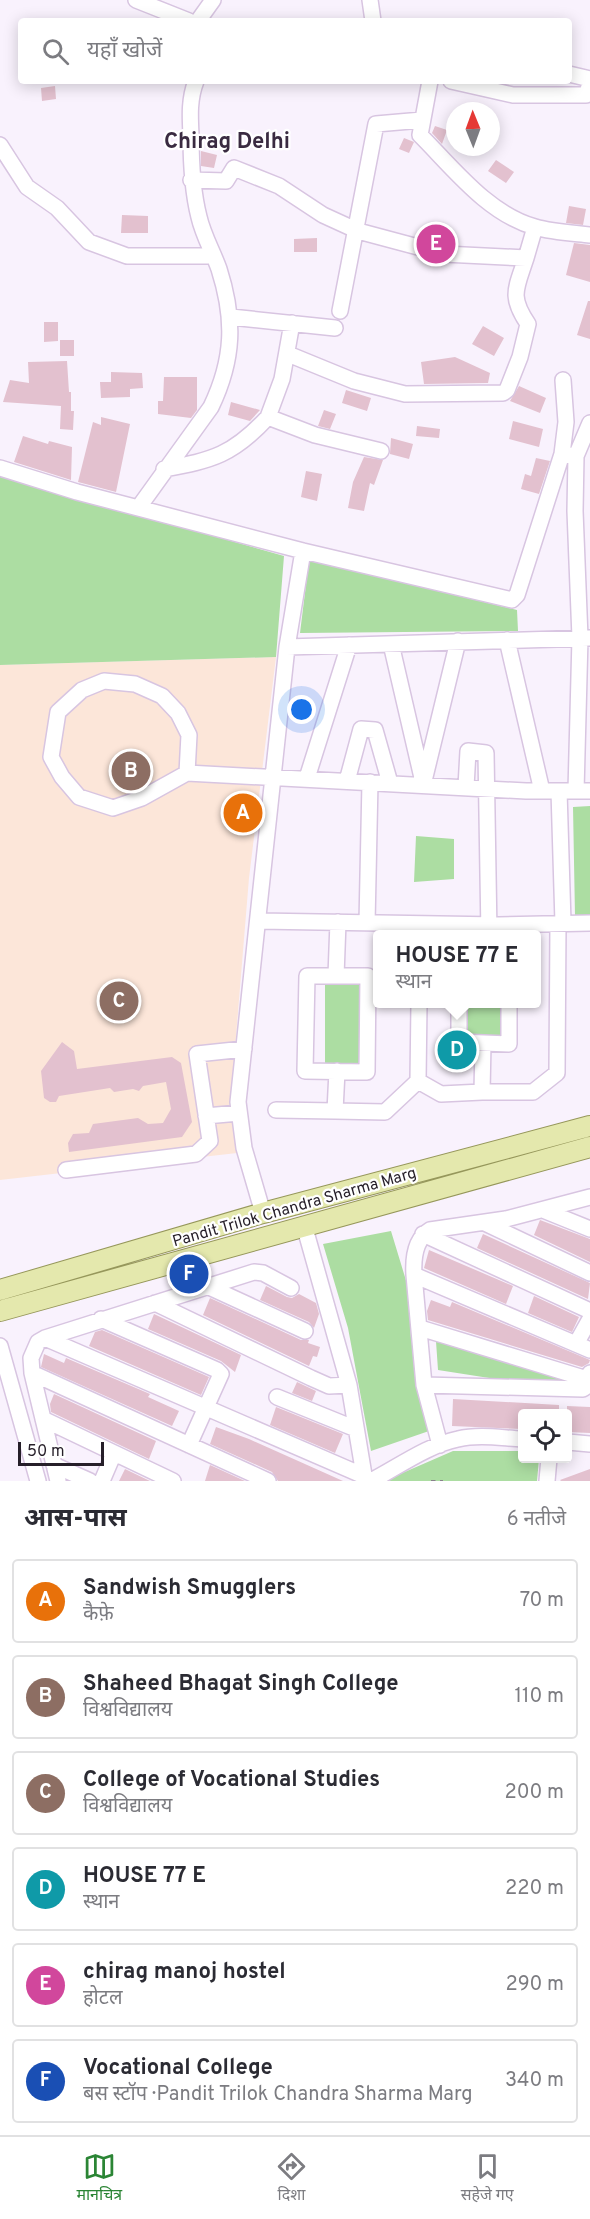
<!DOCTYPE html>
<html lang="hi">
<head>
<meta charset="utf-8">
<style>
  body { margin:0; font-family:Overpass,"Noto Sans Devanagari",sans-serif; background:#f7f7f7; color:#2b2b33 }
  .controls { position:absolute; right:18px; bottom:18px; display:grid; overflow:hidden; border-radius:6px; box-shadow:0 3px 15px #0003 }
  .controls button { width:54px; height:54px; display:grid; place-items:center; padding:0; border:0; border-bottom:2px solid #e1e1e2; background:#fff; color:#2b2b33; font:30px sans-serif }
  .compass { position:absolute; left:446px; top:102px; width:54px; height:54px; border-radius:50%; background:#fff; box-shadow:0 3px 15px #0003; rotate:359deg }
  .scale { position:absolute; left:18px; bottom:15px; width:86px; box-sizing:border-box; padding-left:6px; border:3px solid #261f29; border-top:0; font-size:16px; line-height:21px; white-space:nowrap; color:#261f29; -webkit-text-stroke:4px #fff; paint-order:stroke }
  .you { position:absolute; left:302px; top:710px; width:21px; height:21px; margin:-15px; border:4px solid #fff; border-radius:50%; background:#1a73e8; box-shadow:0 0 0 9px #1a73e833 }
  .badge { display:grid; place-items:center; width:39px; height:39px; border-radius:50%; background:#2b8535; color:#fff; font-size:20px; font-weight:700 }
  .pin { position:absolute; translate:-50% -50%; border:3px solid #fff; box-shadow:0 2px 6px #0006 }
  .popup { position:absolute; left:373px; top:930px; width:168px; height:78px; box-sizing:border-box; display:grid; place-content:center; border-radius:6px; background:#fff; filter:drop-shadow(0 2px 4px #0005); font-size:20px; white-space:nowrap; color:#7c7c81 }
  .popup b { font-size:22px; color:#2b2b33 }
  .popup::after { content:''; position:absolute; left:50%; top:100%; margin-left:-12px; border:12px solid transparent; border-top-color:#fff }
  .list { margin:0; padding:0; list-style:none }
  h2 { display:flex; justify-content:space-between; align-items:center; height:78px; margin:0; padding:0 24px; font-size:26px }
  h2 small { font-size:20px; font-weight:400; color:#7c7c81 }
  .list li { display:grid; grid-template-columns:39px 1fr auto; gap:18px; align-items:center; box-sizing:border-box; height:84px; margin:0 12px 12px; padding:0 12px; border:2px solid #e1e1e2; border-radius:6px }
  .list b { display:block; font-size:22px; white-space:nowrap }
  .list p { margin:0; font-size:20px; white-space:nowrap; color:#7c7c81 }
  .list em { font-size:20px; font-style:normal; color:#7c7c81 }
  .icon { flex:none; width:33px; height:33px; fill:none; stroke:currentColor; stroke-width:2; stroke-linecap:round; stroke-linejoin:round }
  .map { position:relative; flex:none; width:590px; height:1481px; overflow:hidden }
  .search { position:absolute; background:#fff; box-shadow:0 3px 15px #0003; left:18px; right:18px; top:18px; height:66px; display:flex; align-items:center; gap:15px; box-sizing:border-box; padding:0 21px; border-radius:6px; color:#7c7c81; font-size:22px }
  .sheet { height:654px; background:#fff }
  nav { display:flex; justify-content:space-around; align-items:center; box-sizing:border-box; height:84px; border-top:2px solid #e1e1e2; background:#fff; font-size:16px; color:#7c7c81 }
  nav a { display:grid; justify-items:center; gap:3px }
  nav .on { color:#2b8535 }
  .map>svg:first-child { display:block }
  .education { fill:#fce6d9 }
  .green { fill:#acdda2 }
  .building { fill:#e3c1cf }
  .lines { fill:none; stroke-linecap:round; stroke-linejoin:round }
  .minor-casing { stroke:#d8c5e1; stroke-width:18 }
  .major-casing { stroke:#96975b; stroke-width:22 }
  .path { stroke:#88818b; stroke-width:2; stroke-dasharray:4.5 4.5; stroke-linecap:butt }
  .minor { stroke:#fff; stroke-width:15 }
  .major { stroke:#e4e8ad; stroke-width:20 }
  .labels { text-anchor:middle; stroke-width:4.5; stroke-linejoin:round; paint-order:stroke }
  .street-label { font-size:16px; fill:#261f29; stroke:#fff }
  .district-label { font-size:22px; font-weight:bold; fill:#3a2b41; stroke:#fff }
</style>
</head>
<body>
<div class="map">
<svg width="590" height="1481" viewBox="0 0 590 1481">
  <rect width="100%" height="100%" fill="#f9f2fd"/>
  <!-- education -->
  <path class="education" d="M276 657 249 878 230 1109 237 1153 0 1180V665Z"/>
  <!-- green -->
  <path class="green" d="M0 475 284 556 276 657 0 665Z
    M309 560 517 610 518 631 300 633Z
    M590 806V916H575L573 807Z
    M416 836 454 839V879L414 882Z
    M368 976 367 1072 325 1074V977Z
    M465 1004H509V1044H466Z
    M391 1231 408 1287 411 1338 429 1431 371 1451 348 1328 323 1244Z
    M435 1327 590 1383V1394L438 1370Z
    M453 1451H522V1458L539 1459 537 1481H384Z"/>
  <!-- building -->
  <path class="building" d="M55 86 56 99 42 101 41 88Z
    M435 126 447 130 442 144 432 133Z
    M404 138 414 142 409 153 399 149Z
    M201 151 217 155 214 168 201 166Z
    M496 160 514 172 506 183 488 171Z
    M569 206 586 209 583 225 566 223Z
    M122 215 148 216V233H121Z
    M317 238V252H294V239Z
    M574 243 590 245V282L566 275Z
    M588 301H590V339L577 335Z
    M44 322H58V341L44 342Z
    M483 326 504 338 494 356 472 344Z
    M60 340H74V356H60Z
    M455 357 490 373 488 383 424 384 421 362Z
    M67 361 69 392H71V411H74L73 430 60 429 61 406 3 402 10 380 29 383 28 362Z
    M111 372 142 373 143 388 130 389V397L101 398 100 382H111Z
    M164 377H197V410L191 418 158 414V401H163Z
    M519 386 546 398 540 413 510 401Z
    M346 390 371 398 367 411 342 403Z
    M231 402 260 410 250 421 228 415Z
    M324 410 336 414 330 429 318 426Z
    M101 417 130 424 116 492 78 482 93 422 101 425Z
    M513 421 543 429 539 447 509 439Z
    M417 426 440 429 439 438 416 436Z
    M23 436 48 444 49 441 72 447 71 480 14 462Z
    M391 438 413 444 409 459 390 454Z
    M364 457 383 460 374 485 370 483 364 511 348 508 353 482Z
    M536 458 550 461 539 494 521 489 525 474 531 476Z
    M306 471 322 474 317 501 301 497Z
    M62 1042 74 1051 77 1069 172 1057 181 1063 192 1122 182 1137 69 1152 68 1143 73 1134 89 1133 93 1124 138 1118 148 1124 163 1123 171 1109 166 1082 143 1086 139 1091 133 1089 114 1092 110 1088 59 1096 56 1102H50L44 1098 41 1071Z
    M540 1220 590 1239V1262L534 1235Z
    M483 1234 590 1283 588 1299 477 1248Z
    M429 1250 513 1286 506 1304 424 1268Z
    M266 1286 287 1297 292 1298 299 1294 316 1303 319 1314 314 1328 309 1322 260 1300Z
    M534 1296 579 1317 572 1332 528 1313Z
    M210 1298 301 1340H309L308 1343 320 1347 317 1357 313 1356 309 1366 203 1315Z
    M431 1300 450 1307 452 1302 590 1360 589 1363 582 1367 428 1320 427 1311Z
    M154 1314 241 1355 235 1372 221 1361 148 1329Z
    M102 1330 209 1377 201 1395 89 1346 95 1332Z
    M44 1354 64 1363 66 1358 150 1394 148 1397 179 1411 172 1426 41 1367Z
    M297 1382 316 1391 312 1401 292 1393Z
    M54 1394 156 1441 149 1459 51 1412 50 1404Z
    M453 1399 559 1405V1413H522V1429L452 1426Z
    M567 1406 590 1407V1433L567 1432Z
    M276 1407 343 1434 335 1453 270 1425Z
    M216 1427 249 1439 343 1481H278L272 1472 210 1444Z
    M210 1465 245 1481H205Z
    M125 1469 150 1481H119Z
    M590 1469V1481H561L560 1480Z"/>
  <g class="lines">
    <!-- minor casing -->
    <g class="minor-casing">
      <path id="minor" d="M136 0 189 21
        M370 0 373 21
        M198 21 213 0
        M569 74 590 79
        M430 81 420 135C453 168 488 214 535 227 552 232 572 233 590 235
        M451 81 513 95H586L590 84
        M0 145 27 187 57 208 89 242 127 256H213
        M191 180 226 181 234 168 279 186 323 215 358 231 444 254 526 258 535 227
        M340 311 376 124 422 120
        M231 317 335 328
        M288 354 354 381 405 394 503 393 507 390 520 357 528 324C509 296 516 289 526 258
        M268 417 282 379 292 323
        M562 454 566 422 563 380
        M0 468 77 492 303 551 512 600 517 595 562 454 576 456
        M164 469C213 460 233 455 268 417L315 435 381 451
        M139 507 211 407C234 359 235 319 219 269 213 252 203 235 199 217 192 190 191 163 191 135 190 116 189 99 196 81
        M507 640 542 791
        M391 644 423 782
        M287 647 590 638
        M187 773 142 798 113 808 79 797 62 777 51 757 58 712 82 690 104 681 135 684 162 696 178 713 189 735 187 773 526 791H590
        M307 778 349 645
        M347 781 361 729 375 730 390 783
        M423 785 458 641
        M466 787 468 751 486 753 489 934
        M559 791 563 923
        M576 791 580 638 575 511 576 456 590 423
        M259 921 499 925 590 923
        M367 923 370 782
        M336 976H368L367 1072 305 1071 307 976H336L338 922
        M419 1004 418 1081 441 1094 482 1092
        M459 1004V1042L509 1044V1004
        M483 1043 482 1092H533L557 1073 558 924
        M337 1071 335 1111 385 1112 418 1081
        M276 1110 335 1111
        M206 1116 239 1113
        M66 1170 196 1154 210 1141 197 1054 244 1049
        M590 1197 506 1219 430 1230C415 1239 413 1259 414 1275L590 1350
        M543 1210 590 1229
        M263 1213 244 1148 238 1102 287 647 303 551
        M485 1223 590 1273
        M304 1225 349 1385 365 1481
        M423 1234 590 1311
        M414 1275 424 1385 440 1445
        M207 1286 305 1331
        M155 1303 311 1378 329 1386 349 1385
        M101 1319 217 1370 221 1374 189 1445
        M420 1328 587 1379 590 1373
        M45 1338 364 1476
        M576 1344 590 1319
        M0 1346 38 1481
        M32 1373 58 1481
        M424 1385 583 1389 590 1384
        M277 1397 356 1429
        M43 1419 173 1481
        M568 1442 590 1444
        M54 1465 90 1481
        M102 1481 114 1453
        M268 1481 32 1373 31 1358 38 1342 45 1338 254 1272 263 1273 291 1288
        M371 1481C398 1467 428 1445 458 1439 479 1434 501 1438 522 1439
        M547 1481 549 1458"/>
    </g>
    <!-- major casing -->
    <g class="major-casing">
      <path id="major" d="M0 1290 263 1213 590 1126
        M0 1311 590 1147"/>
    </g>
    <!-- path -->
    <path class="path" d="M431 1481H443"/>
    <!-- minor -->
    <use href="#minor" class="minor"/>
    <!-- major -->
    <use href="#major" class="major"/>
  </g>
  <g class="labels">
    <!-- street labels -->
    <g class="street-label">
      <text transform="translate(294 1206) rotate(-16)" y="6">Pandit Trilok Chandra Sharma Marg</text>
    </g>
    <!-- district labels -->
    <g class="district-label">
      <text x="227" y="148">Chirag Delhi</text>
    </g>
  </g>
</svg>
<div class="controls">
<button><svg class="icon" aria-label="locate" viewBox="0 0 24 24"><circle cx="12" cy="12" r="6"/><path d="M12 2v4M12 18v4M2 12h4M18 12h4"/></svg></button>
</div>
<svg class="compass" viewBox="-18 -18 36 36"><path d="M0-13l5 13h-10z" fill="#e53935"/><path d="M0 13l5-13h-10z" fill="#7c7c81"/></svg>
<div class="scale">50 m</div>
<div class="you"></div>
<div class="pin badge" style="left:243px;top:813px;background:#e8710a">A</div>
<div class="pin badge" style="left:131px;top:771px;background:#8d6e63">B</div>
<div class="pin badge" style="left:119px;top:1001px;background:#8d6e63">C</div>
<div class="pin badge" style="left:457px;top:1050px;background:#0f9aa8">D</div>
<div class="popup"><b>HOUSE 77 E</b>स्थान</div>
<div class="pin badge" style="left:436px;top:244px;background:#d1479c">E</div>
<div class="pin badge" style="left:189px;top:1274px;background:#1a4fb4">F</div>
<div class="search"><svg class="icon" aria-label="search" viewBox="0 0 24 24"><circle cx="10" cy="10" r="6"/><path d="M15 15l6 6"/></svg>यहाँ खोजें</div>
</div>
<section class="sheet">
<h2>आस-पास<small>6 नतीजे</small></h2>
<ul class="list">
<li><span class="badge" style="background:#e8710a">A</span><div><b>Sandwish Smugglers</b><p>कैफ़े</p></div><em>70 m</em></li>
<li><span class="badge" style="background:#8d6e63">B</span><div><b>Shaheed Bhagat Singh College</b><p>विश्वविद्यालय</p></div><em>110 m</em></li>
<li><span class="badge" style="background:#8d6e63">C</span><div><b>College of Vocational Studies</b><p>विश्वविद्यालय</p></div><em>200 m</em></li>
<li><span class="badge" style="background:#0f9aa8">D</span><div><b>HOUSE 77 E</b><p>स्थान</p></div><em>220 m</em></li>
<li><span class="badge" style="background:#d1479c">E</span><div><b>chirag manoj hostel</b><p>होटल</p></div><em>290 m</em></li>
<li><span class="badge" style="background:#1a4fb4">F</span><div><b>Vocational College</b><p>बस स्टॉप · Pandit Trilok Chandra Sharma Marg</p></div><em>340 m</em></li>
</ul>
</section>
<nav>
<a class="on"><svg class="icon" aria-label="map" viewBox="0 0 24 24"><path d="M3 6l6-2 6 2 6-2v14l-6 2-6-2-6 2zM9 4v14M15 6v14"/></svg>मानचित्र</a>
<a><svg class="icon" aria-label="directions" viewBox="0 0 24 24"><path d="M12 3l9 9-9 9-9-9zM9 14v-3h6M13 9l2 2-2 2"/></svg>दिशा</a>
<a><svg class="icon" aria-label="saved" viewBox="0 0 24 24"><path d="M7 4h10v16l-5-4-5 4z"/></svg>सहेजे गए</a>
</nav>
</body>
</html>
